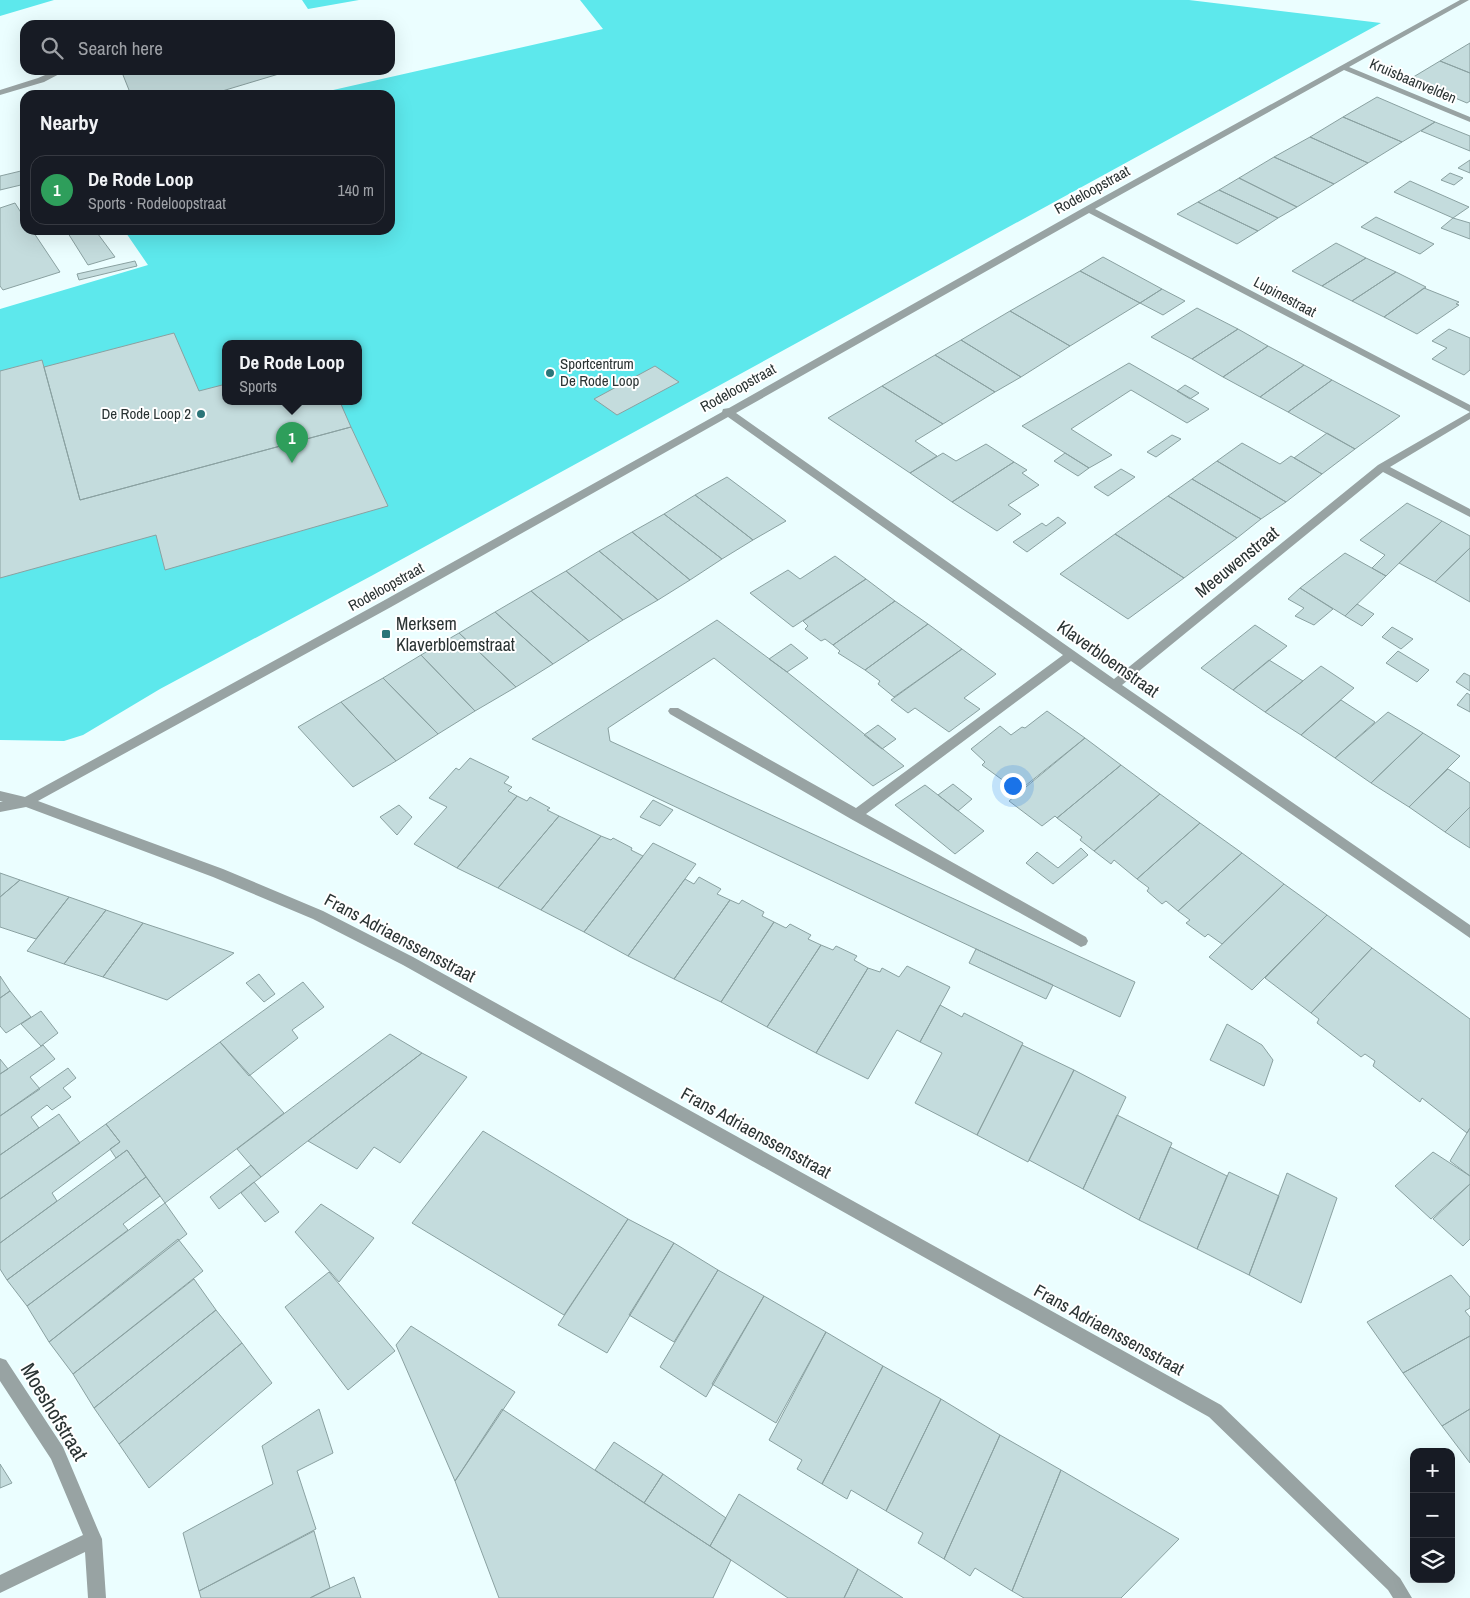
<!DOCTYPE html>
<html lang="en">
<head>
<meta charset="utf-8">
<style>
  body { margin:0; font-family:"Archivo Narrow",sans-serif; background:#242831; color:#f1f3f6 }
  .controls { position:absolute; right:15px; bottom:15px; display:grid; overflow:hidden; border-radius:10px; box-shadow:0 5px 20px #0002 }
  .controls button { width:45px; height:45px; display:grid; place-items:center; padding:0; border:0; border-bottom:1px solid #363941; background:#171b24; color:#f1f3f6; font:25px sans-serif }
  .you { position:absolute; left:1012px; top:785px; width:18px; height:18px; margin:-12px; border:4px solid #fff; border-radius:50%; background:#1a73e8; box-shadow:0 0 0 8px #1a73e833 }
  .badge { display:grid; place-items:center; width:32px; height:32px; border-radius:50%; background:#0f766e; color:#fff; font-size:16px; font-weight:700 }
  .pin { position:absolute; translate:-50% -41px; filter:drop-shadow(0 1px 2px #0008) }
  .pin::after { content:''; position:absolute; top:26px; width:18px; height:15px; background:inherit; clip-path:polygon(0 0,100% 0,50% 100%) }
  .popup { position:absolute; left:222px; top:340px; width:140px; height:65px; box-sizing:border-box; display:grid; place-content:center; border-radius:10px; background:#171b24; filter:drop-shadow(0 1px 4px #0005); font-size:16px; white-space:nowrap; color:#9ea1a6 }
  .popup b { font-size:19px; color:#f1f3f6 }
  .popup::after { content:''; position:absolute; left:50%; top:100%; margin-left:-10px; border:10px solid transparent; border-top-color:#171b24 }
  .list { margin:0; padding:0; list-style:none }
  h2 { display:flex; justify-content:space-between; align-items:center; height:65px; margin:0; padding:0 20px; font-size:21px }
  h2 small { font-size:16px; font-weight:400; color:#9ea1a6 }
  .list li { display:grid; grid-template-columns:32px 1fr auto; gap:15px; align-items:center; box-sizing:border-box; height:70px; margin:0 10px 10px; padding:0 10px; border:1px solid #363941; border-radius:15px }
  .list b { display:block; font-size:19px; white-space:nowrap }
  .list p { margin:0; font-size:16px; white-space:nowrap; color:#9ea1a6 }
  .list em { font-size:16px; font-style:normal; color:#9ea1a6 }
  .icon { flex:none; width:28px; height:28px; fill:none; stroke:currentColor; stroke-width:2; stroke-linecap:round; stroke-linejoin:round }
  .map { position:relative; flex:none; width:1470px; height:1598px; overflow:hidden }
  .search { position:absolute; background:#171b24; box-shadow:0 5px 20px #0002; left:20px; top:20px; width:375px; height:55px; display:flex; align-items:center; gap:12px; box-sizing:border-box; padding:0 18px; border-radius:15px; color:#9ea1a6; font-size:19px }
  .panel { position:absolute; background:#171b24; box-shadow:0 5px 20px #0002; left:20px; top:90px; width:375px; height:145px; border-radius:15px }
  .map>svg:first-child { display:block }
  .green { fill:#5de8ec; fill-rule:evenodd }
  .building { fill:#c4dcdd; stroke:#8aa1a1 }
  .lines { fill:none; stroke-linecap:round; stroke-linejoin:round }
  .minor { fill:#98a3a3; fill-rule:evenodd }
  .poi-dot { fill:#2b7578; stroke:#fff; stroke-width:2 }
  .labels { text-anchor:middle; stroke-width:4; stroke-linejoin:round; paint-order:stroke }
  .far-street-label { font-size:15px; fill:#2a3333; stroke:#fff }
  .far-poi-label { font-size:15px; fill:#2a3333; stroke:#fff; text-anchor:start }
  .street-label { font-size:18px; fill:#2a3333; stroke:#fff }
  .poi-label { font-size:18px; fill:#2a3333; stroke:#fff; text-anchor:start }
  .near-street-label { font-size:21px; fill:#2a3333; stroke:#fff }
</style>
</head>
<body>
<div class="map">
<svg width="1470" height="1598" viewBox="0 0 1470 1598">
  <rect width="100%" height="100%" fill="#ebfeff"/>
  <!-- green -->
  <path class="green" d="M0 0H54L0 16Z
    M302 0H359L308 9Z
    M580 0H1189L1381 23 373 575 160 689 83 735 64 741 0 740V309L148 265 124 230H390V95H311L603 29ZM226 344H358V402H226Z"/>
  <!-- building -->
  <path class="building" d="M1470 43V73L1440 61Z
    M1440 61 1470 73V101L1467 103 1410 79Z
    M121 70H292L209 95H131Z
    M1377 97 1435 122 1402 142 1343 117Z
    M1343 117 1402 142 1368 163 1310 137Z
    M1435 122 1470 136V151L1421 131Z
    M1310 137 1368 163 1334 184 1274 157Z
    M1274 157 1334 184 1297 207 1239 178Z
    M1470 160V173L1458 168Z
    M25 170V184L0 190V176Z
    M1450 173 1463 178 1454 185 1441 180Z
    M1239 178 1297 207 1278 218 1219 190Z
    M1410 181 1469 207 1453 218 1394 192Z
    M1219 190 1278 218 1258 231 1198 202Z
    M1198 202 1258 231 1237 244 1177 214Z
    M15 203 25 219V230H32L60 272 3 290 0 286V208Z
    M1376 217 1434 244 1420 254 1361 227Z
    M1453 218 1470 223V239L1441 228Z
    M66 230H95L115 257 88 265Z
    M1336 243 1366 258 1322 286 1292 271Z
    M1103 257 1162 289 1140 303 1080 271Z
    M1366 258 1396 272 1352 301 1322 286Z
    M135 261 137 266 79 280 77 274Z
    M1080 271 1140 303 1070 346 1010 311Z
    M1396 272 1426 287 1384 317 1352 301Z
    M1424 288 1459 302 1456 304 1459 305 1417 334 1384 317Z
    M1162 289 1185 301 1163 315 1140 303Z
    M1197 308 1238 329 1192 359 1151 337Z
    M1010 311 1070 346 1021 377 961 340Z
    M1238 329 1268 346 1223 377 1192 359Z
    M1449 329 1470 338V370L1464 375 1432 359 1447 348 1432 341Z
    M174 333 199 391 226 384V402H340L351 427 80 500 44 367Z
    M961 340 1021 377 995 392 935 355Z
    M1268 346 1304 365 1260 397 1223 377Z
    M935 355 995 392 943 424 882 386Z
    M42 360 80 500 351 427 388 506 165 570 156 535 0 578V371Z
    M1129 363 1209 409 1187 423 1131 390 1071 429 1112 455 1089 468 1022 426Z
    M1304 365 1332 380 1288 412 1260 397Z
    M655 366 679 382 617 415 594 399Z
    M1332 380 1400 416 1355 449 1288 412Z
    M1185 385 1199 393 1190 399 1177 391Z
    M882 386 943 424 915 441 937 456 910 473 828 418Z
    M1327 433 1355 449 1322 474 1294 458Z
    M1172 435 1181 439 1156 457 1147 452Z
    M1242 443 1280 464 1291 456 1322 474 1286 502 1217 461Z
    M986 444 1014 462 952 502 910 473 943 453 956 461Z
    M1065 453 1089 468 1078 476 1054 461Z
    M1217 461 1286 502 1261 519 1192 479Z
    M1014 462 1027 470 1022 473 1039 485 1008 505 1021 514 997 531 952 502Z
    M1121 469 1135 477 1108 496 1094 487Z
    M727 477 786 521 753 540 695 495Z
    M1192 479 1261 519 1237 538 1168 496Z
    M695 495 753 540 722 559 664 514Z
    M1168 496 1237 538 1184 578 1115 534Z
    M1407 503 1442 521 1386 576 1372 568 1385 555 1360 540Z
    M664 514 722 559 690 580 632 532Z
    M1058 517 1066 523 1027 552 1013 542 1042 523 1046 526Z
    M1442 521 1470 536V548L1435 582 1399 563Z
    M632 532 690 580 658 600 599 551Z
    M1115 534 1184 578 1128 619 1060 574Z
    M1470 548V602L1435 582Z
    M599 551 658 600 623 620 566 571Z
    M1345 553 1386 576 1345 616 1300 588Z
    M835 556 866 579 793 627 750 593 788 570 800 579Z
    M566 571 623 620 589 641 531 591Z
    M866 579 895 601 833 645 825 639 821 641 805 629 808 626 803 621Z
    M1300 588 1333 609 1314 625 1295 616 1304 608 1288 599Z
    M531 591 589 641 553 664 495 612Z
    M895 601 928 624 865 670 838 653 840 651 833 645Z
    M1357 604 1374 614 1362 626 1345 616Z
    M495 612 553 664 516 687 459 633Z
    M717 620 787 672 904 766 873 786 714 658 608 728 610 741 1135 982 1120 1017 532 739Z
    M928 624 962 649 894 697 878 684 880 681 865 670Z
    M1255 625 1287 646 1233 690 1201 668Z
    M1392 627 1413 639 1401 649 1382 637Z
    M459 633 516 687 475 711 421 655Z
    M791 644 808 658 787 672 769 659Z
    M962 649 996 674 964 698 980 709 949 732 915 708 908 713 891 700Z
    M1398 651 1429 670 1417 682 1386 663Z
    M421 655 475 711 438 734 383 678Z
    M1269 660 1303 681 1265 712 1233 690Z
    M1321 666 1354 688 1301 735 1265 712Z
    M1464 673 1470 676V691L1456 682Z
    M383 678 438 734 396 761 341 702Z
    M1467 693 1470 695V712L1457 705Z
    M1341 700 1375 722 1335 758 1301 735Z
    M341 702 396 761 353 787 298 727Z
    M1047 711 1085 738 1020 790 1010 782 1008 784 982 765 985 762 971 749 1000 726 1011 735 1022 727 1025 728Z
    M1388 712 1423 733 1371 783 1335 758Z
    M878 725 896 739 882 749 864 735Z
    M1423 733 1460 756 1409 807 1371 783Z
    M1085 738 1121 765 1057 818 1055 816 1042 826 1009 801Z
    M470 758 509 777 504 783 512 787 508 791 517 796 457 868 414 844 447 807 429 798 456 768 459 770Z
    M1121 765 1160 794 1094 851 1080 840 1082 837 1057 818Z
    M1448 769 1470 783V807L1445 832 1409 807Z
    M953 784 972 799 958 811 938 795Z
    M925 785 938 795 984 831 955 854 895 805Z
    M1160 794 1200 823 1137 879 1114 860 1111 864 1094 851Z
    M517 796 527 801 530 797 550 808 547 810 559 816 498 888 457 868Z
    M653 800 673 810 660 826 640 817Z
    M399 805 412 817 397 835 380 817Z
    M1470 807V848L1445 832Z
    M559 816 601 836 541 910 498 888Z
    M1200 823 1242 853 1178 911 1166 901 1162 904 1147 891 1149 888 1137 879Z
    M601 836 611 840 613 838 632 848 631 850 643 856 584 932 541 910Z
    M653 843 696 864 628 956 584 932Z
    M1081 848 1088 855 1053 884 1026 863 1037 852 1058 868Z
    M1242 853 1284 884 1222 944 1208 934 1205 937 1186 923 1190 920 1178 911Z
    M0 873 20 880 0 897Z
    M699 877 721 889 717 894 730 900 674 979 628 956 685 879 694 884Z
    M20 880 69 897 36 939 0 927V897Z
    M1284 884 1327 915 1252 990 1209 957Z
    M69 897 106 910 64 964 27 951Z
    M730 900 739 904 742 900 764 912 762 916 774 922 721 1002 674 979Z
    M106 910 143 923 103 977 64 964Z
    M1327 915 1372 948 1311 1013 1265 978Z
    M774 922 786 928 790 924 811 935 808 939 821 945 767 1027 721 1002Z
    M143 923 234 953 167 1000 103 977Z
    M821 945 833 950 836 946 857 956 854 960 868 968 816 1053 767 1027Z
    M1372 948 1470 1019V1128L1467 1133 1422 1098 1420 1102 1373 1066 1375 1061 1365 1054 1361 1057 1317 1023 1319 1019 1311 1013Z
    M976 949 1053 985 1046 999 969 963Z
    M907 966 950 987 920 1042 897 1030 868 1079 816 1053 868 968 880 972 882 968 899 977Z
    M259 974 275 994 264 1002 246 983Z
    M0 976 10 991 0 998Z
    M303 982 324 1007 292 1030 298 1038 249 1076 220 1042Z
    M10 991 31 1017 6 1033 0 1026V998Z
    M940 1005 962 1017 964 1013 1023 1043 977 1135 915 1103 942 1053 920 1042Z
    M41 1011 58 1033 41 1046 21 1024Z
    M1227 1024 1262 1045 1273 1060 1264 1086 1210 1060Z
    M390 1034 422 1053 261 1177 237 1149Z
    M220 1042 284 1113 165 1203 127 1150 116 1158 110 1149 120 1142 106 1124Z
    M43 1045 55 1059 30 1077 40 1089 0 1116V1074Z
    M1022 1045 1074 1070 1028 1162 977 1135Z
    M422 1053 467 1077 400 1163 374 1147 357 1169 308 1141Z
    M0 1059 8 1069 0 1074Z
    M68 1068 76 1078 63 1088 71 1097 52 1110 47 1105 31 1117 39 1128 0 1155V1116Z
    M1074 1070 1126 1097 1083 1189 1029 1160Z
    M59 1114 80 1143 0 1199V1155Z
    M1117 1115 1172 1143 1139 1220 1083 1189Z
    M106 1124 120 1142 52 1193 57 1201 0 1243V1199Z
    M1470 1128V1176L1450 1161Z
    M483 1131 628 1219 564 1315 412 1223Z
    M1170 1147 1227 1176 1197 1249 1139 1220Z
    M127 1150 146 1177 7 1280 0 1269V1243Z
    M1433 1152 1470 1176V1184L1431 1219 1395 1186Z
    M251 1165 261 1177 219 1209 210 1197Z
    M1229 1172 1279 1196 1249 1275 1197 1249Z
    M1287 1173 1337 1198 1301 1303 1249 1275Z
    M146 1177 160 1196 123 1224 128 1230 27 1306 7 1280Z
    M254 1182 279 1212 265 1222 241 1193Z
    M1470 1184V1239L1463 1246 1433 1219Z
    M165 1203 187 1234 49 1342 27 1306Z
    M321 1204 374 1238 339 1282 295 1232Z
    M628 1219 674 1243 607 1353 558 1325Z
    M178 1239 203 1271 73 1374 49 1342Z
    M674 1243 718 1270 674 1342 629 1315Z
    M718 1270 764 1296 706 1397 660 1367Z
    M329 1272 395 1351 348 1390 285 1307Z
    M1451 1275 1470 1297V1308L1465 1311 1470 1317V1336L1403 1373 1367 1322Z
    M194 1279 216 1310 94 1408 73 1374Z
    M764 1296 826 1332 776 1423 712 1384Z
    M216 1310 242 1343 119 1444 94 1408Z
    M411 1326 515 1392 455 1481 396 1345Z
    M826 1332 883 1366 822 1484 797 1469 802 1460 769 1440Z
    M1470 1336V1409L1442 1426 1403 1373Z
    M242 1343 272 1383 149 1488 119 1444Z
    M883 1366 941 1399 886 1511 851 1490 847 1499 822 1484Z
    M941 1399 1000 1435 944 1559 918 1543 923 1533 886 1511Z
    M319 1409 333 1453 297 1471 316 1529 199 1591 183 1533 273 1484 262 1446Z
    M502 1409 731 1560 713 1598H499L455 1481Z
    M1470 1409V1463L1442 1426Z
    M1000 1435 1061 1470 1012 1591 975 1568 970 1576 944 1559Z
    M614 1442 663 1474 644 1503 595 1470Z
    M0 1464 12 1483 0 1488Z
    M1061 1470 1179 1539 1121 1598H1024L1012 1591Z
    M663 1474 726 1518 710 1546 644 1503Z
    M739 1494 858 1569 844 1598H788L710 1546Z
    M314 1531 330 1588 310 1598H201L199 1591Z
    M858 1569 903 1598H844Z
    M354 1577 361 1598H310L330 1588Z"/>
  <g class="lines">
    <!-- minor -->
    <path class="minor" d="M1460 0H1469L1349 67 1470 117V122L1344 70 1095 209 1470 405V419L1390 467 1470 509V517L1383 472 1122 685 1470 925V938L1071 661 866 814 1086 937 1088 941 1086 945 1081 947 851 819 670 714 668 711 670 708H678L856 808 1063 655 728 417 391 607 38 801 223 869 323 911 413 957 1221 1405 1400 1578 1412 1598H1393L1388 1590 1209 1417 403 965 313 919 213 877 26 807 0 812V802H3L0 801V791L25 797 383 601 722 412 723 409 729 408 1085 207ZM1089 213 1470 412 1378 465 1114 679 736 413Z
      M57 70H67L44 82 0 95V90L38 78Z
      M0 1358 6 1360 63 1447 98 1530 102 1539 106 1598H88L85 1552 0 1593V1575L83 1535 51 1459 0 1381Z"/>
  </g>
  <!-- markers -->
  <g class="poi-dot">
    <circle cx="550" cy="373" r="5"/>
    <circle cx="201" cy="414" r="5"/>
    <rect x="381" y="629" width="10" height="10" rx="2.5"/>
  </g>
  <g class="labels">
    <!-- far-street labels -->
    <g class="far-street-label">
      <text transform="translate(1413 81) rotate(23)" y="5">Kruisbaanvelden</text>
      <text transform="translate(1092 190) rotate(-29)" y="5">Rodeloopstraat</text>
      <text transform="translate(1285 297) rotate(28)" y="5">Lupinestraat</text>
      <text transform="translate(738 388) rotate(-29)" y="5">Rodeloopstraat</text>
      <text transform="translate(386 587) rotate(-29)" y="5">Rodeloopstraat</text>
    </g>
    <!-- far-poi labels -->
    <g class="far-poi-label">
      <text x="560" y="369">Sportcentrum<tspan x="560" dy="17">De Rode Loop</tspan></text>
      <text x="191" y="419" text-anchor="end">De Rode Loop 2</text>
    </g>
    <!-- street labels -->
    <g class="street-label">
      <text transform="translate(1237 562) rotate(-39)" y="6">Meeuwenstraat</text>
      <text transform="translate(1108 659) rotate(35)" y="6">Klaverbloemstraat</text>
      <text transform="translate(400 938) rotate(28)" y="6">Frans Adriaenssensstraat</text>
      <text transform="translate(756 1133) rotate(29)" y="6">Frans Adriaenssensstraat</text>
      <text transform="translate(1109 1330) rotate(29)" y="6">Frans Adriaenssensstraat</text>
    </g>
    <!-- poi labels -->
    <g class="poi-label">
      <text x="396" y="630">Merksem<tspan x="396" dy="21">Klaverbloemstraat</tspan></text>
    </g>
    <!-- near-street labels -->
    <g class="near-street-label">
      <text transform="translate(54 1412) rotate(59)" y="7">Moeshofstraat</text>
    </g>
  </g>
</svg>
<div class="controls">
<button>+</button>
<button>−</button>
<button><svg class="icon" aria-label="layers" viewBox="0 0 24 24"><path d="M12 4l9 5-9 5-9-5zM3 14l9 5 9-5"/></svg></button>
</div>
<div class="you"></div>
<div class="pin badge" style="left:292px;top:463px;background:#2e9e5b">1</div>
<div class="popup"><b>De Rode Loop</b>Sports</div>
<div class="search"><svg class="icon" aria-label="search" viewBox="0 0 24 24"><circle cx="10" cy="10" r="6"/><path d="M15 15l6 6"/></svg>Search here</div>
<section class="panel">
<h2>Nearby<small></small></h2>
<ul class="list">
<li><span class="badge" style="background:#2e9e5b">1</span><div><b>De Rode Loop</b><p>Sports · Rodeloopstraat</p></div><em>140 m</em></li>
</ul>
</section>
</div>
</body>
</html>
